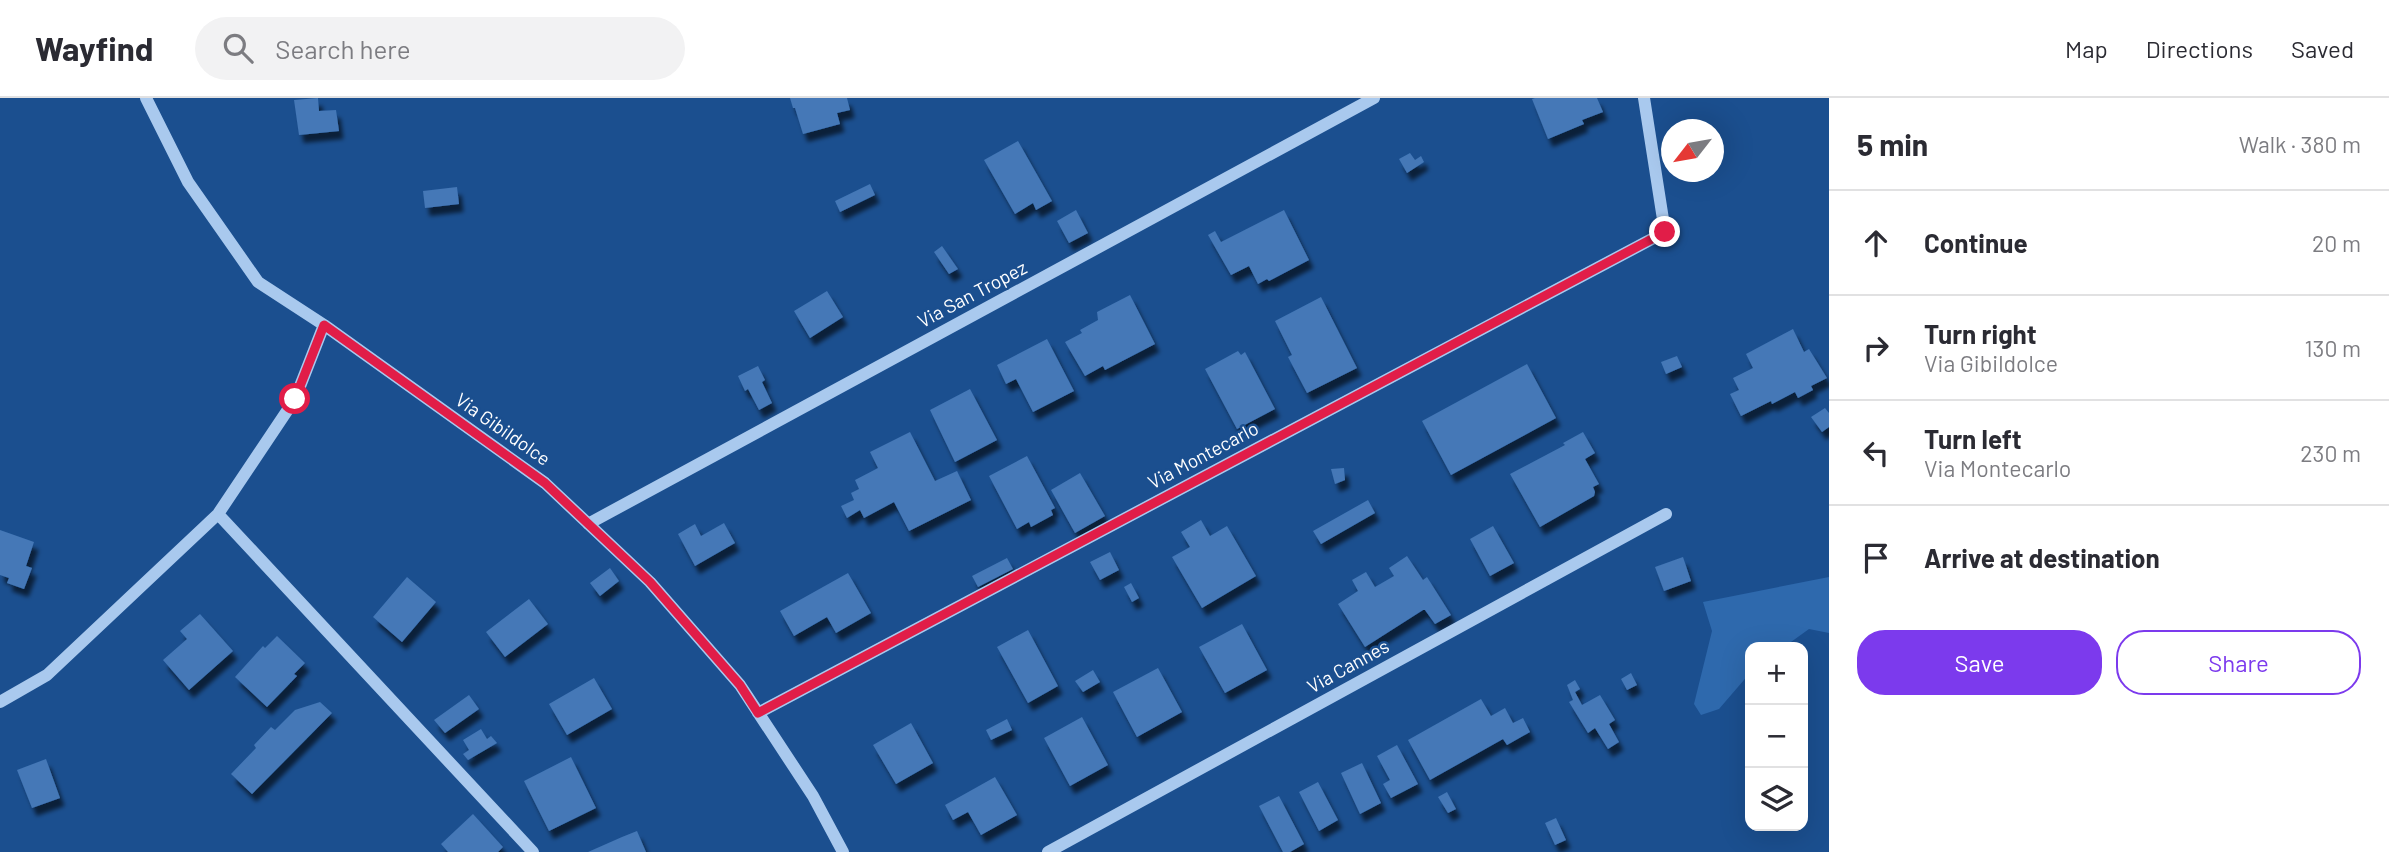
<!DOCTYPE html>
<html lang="en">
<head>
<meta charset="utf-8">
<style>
  body { margin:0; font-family:Barlow,sans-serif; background:#f2f2f3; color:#2b2b33 }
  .controls { position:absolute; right:21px; bottom:21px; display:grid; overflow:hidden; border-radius:14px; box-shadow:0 7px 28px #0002 }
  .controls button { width:63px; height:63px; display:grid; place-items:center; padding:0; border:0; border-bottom:2px solid #e1e1e2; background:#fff; color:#2b2b33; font:35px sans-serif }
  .compass { position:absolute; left:1661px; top:21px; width:63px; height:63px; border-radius:50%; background:#fff; box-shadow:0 7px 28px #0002; rotate:239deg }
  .stop { position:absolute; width:21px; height:21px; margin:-16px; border:5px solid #e11d48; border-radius:50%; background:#fff }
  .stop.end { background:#e11d48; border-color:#fff; box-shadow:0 2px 7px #0008 }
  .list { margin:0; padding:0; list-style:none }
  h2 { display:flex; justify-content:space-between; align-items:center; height:91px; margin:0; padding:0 28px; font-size:30px }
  h2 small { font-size:23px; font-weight:400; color:#7c7c81 }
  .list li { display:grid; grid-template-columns:46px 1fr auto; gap:21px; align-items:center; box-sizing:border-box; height:105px; padding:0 28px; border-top:2px solid #e1e1e2 }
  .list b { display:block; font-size:26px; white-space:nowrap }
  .list p { margin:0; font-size:23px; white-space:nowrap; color:#7c7c81 }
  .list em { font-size:23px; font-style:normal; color:#7c7c81 }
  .actions { display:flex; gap:14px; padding:21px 28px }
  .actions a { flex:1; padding:16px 0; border:2px solid #7c3aed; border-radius:28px; text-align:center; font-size:24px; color:#7c3aed }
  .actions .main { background:#7c3aed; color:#fff }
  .icon { flex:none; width:38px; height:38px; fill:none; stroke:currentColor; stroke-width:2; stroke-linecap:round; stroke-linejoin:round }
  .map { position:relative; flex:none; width:1829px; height:754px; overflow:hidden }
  header { display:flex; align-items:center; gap:42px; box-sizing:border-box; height:98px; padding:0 35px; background:#fff; border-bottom:2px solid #e1e1e2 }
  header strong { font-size:33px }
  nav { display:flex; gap:38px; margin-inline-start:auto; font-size:24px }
  .search { width:490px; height:63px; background:#f2f2f3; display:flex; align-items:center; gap:18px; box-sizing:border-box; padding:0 24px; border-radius:38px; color:#7c7c81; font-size:26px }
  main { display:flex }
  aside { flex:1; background:#fff }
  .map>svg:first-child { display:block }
  .green { fill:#2e69ad }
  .building { fill:#4478b7; filter:url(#shadow) }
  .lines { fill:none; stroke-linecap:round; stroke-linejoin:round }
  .minor { stroke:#a9c9ee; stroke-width:12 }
  .route { stroke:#e11d48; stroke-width:9 }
  .labels { text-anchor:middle; stroke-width:5; stroke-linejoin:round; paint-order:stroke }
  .street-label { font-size:19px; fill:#fff; stroke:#1b4f8f }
</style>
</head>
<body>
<header>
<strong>Wayfind</strong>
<div class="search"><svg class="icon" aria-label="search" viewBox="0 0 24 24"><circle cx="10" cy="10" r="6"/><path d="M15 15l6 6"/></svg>Search here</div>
<nav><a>Map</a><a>Directions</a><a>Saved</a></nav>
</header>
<main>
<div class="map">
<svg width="1829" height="754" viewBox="0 0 1829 754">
  <defs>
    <filter id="shadow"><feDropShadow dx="4.5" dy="8" stdDeviation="2" flood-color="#0009"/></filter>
  </defs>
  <rect width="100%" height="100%" fill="#1b4f8f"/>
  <!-- green -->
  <path class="green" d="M1829 479V535L1809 531 1784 549H1750V575L1719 611 1701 617 1694 606 1712 533 1703 504Z"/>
  <!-- building -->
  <path class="building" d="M318 0 319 13 336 12 339 33 299 37 294 2Z
    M790 0H847L850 12 837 15 840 26 803 36 795 10H793Z
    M1535 0H1597L1603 14 1582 22 1584 26 1548 41 1532 1Z
    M1018 43 1052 103 1036 112 1033 105 1015 116 984 62Z
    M1410 55 1415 62 1421 58 1424 64 1407 75 1399 61Z
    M870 86 875 97 840 114 835 103Z
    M457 89 459 106 425 110 423 93Z
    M1076 112 1088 135 1069 145 1057 123Z
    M1284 112 1309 162 1269 183 1267 181 1258 186 1249 168 1231 177 1208 137 1215 133 1221 144Z
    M942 148 958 171 949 176 934 154Z
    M827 193 843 219 810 240 794 213Z
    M1130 197 1155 246 1105 272 1103 268 1085 278 1065 244 1082 235 1080 232 1098 222 1097 214Z
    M1321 199 1357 270 1307 295 1288 259 1292 257 1275 223Z
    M1793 231 1804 254 1809 251 1827 280 1811 288 1813 292 1798 300 1795 294 1772 306 1771 303 1741 318 1730 296 1739 292 1733 280 1753 270 1746 256Z
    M1047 241 1074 293 1033 314 1016 281 1006 286 997 267Z
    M1238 253 1241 257 1245 254 1275 311 1237 331 1205 271Z
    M1677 258 1682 269 1666 276 1661 264Z
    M1527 266 1556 320 1451 377 1422 323Z
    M758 268 765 282 762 284 772 305 759 312 748 291 745 293 738 278Z
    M970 291 997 342 955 364 930 312Z
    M1825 310 1829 315V329L1822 334 1811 319Z
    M910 334 935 383 957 373 971 402 909 433 894 404 864 420 860 412 847 420 841 408 854 402 851 395 859 391 855 382 878 370 870 354Z
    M1583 334 1595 355 1585 361 1599 386 1593 389 1595 394 1594 398 1540 429 1510 376 1565 347 1563 345Z
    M1027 358 1055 410 1051 412 1053 417 1031 429 1029 424 1017 431 989 378Z
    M1344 370 1345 382 1335 386 1331 371Z
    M1080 375 1105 418 1075 435 1051 392Z
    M1368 402 1375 415 1321 446 1313 433Z
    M1201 422 1210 438 1227 428 1256 478 1202 510 1172 459 1190 449 1181 434Z
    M724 425 735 445 695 468 678 436 695 426 701 438Z
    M1493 428 1514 465 1490 478 1470 441Z
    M0 432 34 444 26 468 32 470 24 491 7 485 9 480 0 477Z
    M1110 454 1119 472 1100 482 1090 464Z
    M1407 458 1423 482 1427 479 1451 517 1435 526 1425 512H1423L1365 549 1338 506 1358 493 1352 482 1366 474 1375 489 1394 478 1389 470Z
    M1683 459 1691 483 1664 493 1655 469Z
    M1007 460 1013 471 978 489 972 478Z
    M610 470 619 483 600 498 590 485Z
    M848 475 871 515 836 535 827 519 794 538 780 513Z
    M407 479 436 504 402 544 373 519Z
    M1131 485 1139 500 1132 504 1124 489Z
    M529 501 548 526 505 559 486 534Z
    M200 516 233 553 189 592 163 562 187 541 180 533Z
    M1242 526 1267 572 1225 595 1199 549Z
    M1028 532 1058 588 1028 605 997 549Z
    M277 538 305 565 294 576 297 578 267 609 235 579 263 548 265 550Z
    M1158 570 1182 614 1137 639 1113 594Z
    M1093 572 1100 584 1083 594 1075 583Z
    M1631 575 1637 587 1627 592 1621 581Z
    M594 580 612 611 567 637 549 606Z
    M1575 582 1580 591 1575 594 1582 607 1600 597 1615 622 1609 626 1619 644 1608 651 1595 630 1588 635 1569 604 1573 602 1567 587Z
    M469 597 479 611 445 635 434 622Z
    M1481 601 1491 618 1505 610 1513 625 1523 620 1530 634 1507 647 1503 641 1430 682 1408 642Z
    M320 604 332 615 252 696 231 676 256 650 254 647 271 629 275 632 295 612Z
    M1082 619 1108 667 1070 688 1044 640Z
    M1007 621 1012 632 991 642 986 632Z
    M911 625 933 665 896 686 873 647Z
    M481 631 487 641 491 638 497 645 468 662 463 656 469 652 463 642Z
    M1397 647 1418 686 1391 700 1383 686 1390 682 1377 658Z
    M571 659 596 710 549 733 524 683Z
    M46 661 60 700 32 710 17 672Z
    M1362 665 1381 705 1360 716 1341 675Z
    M995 679 1017 717 981 737 968 714 953 722 945 707Z
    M1318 684 1338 722 1319 733 1299 694Z
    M1447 694 1456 711 1448 715 1438 699Z
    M1279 698 1304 746 1290 754H1283L1259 708Z
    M473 716 503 749 498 754H448L441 746Z
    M1556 720 1566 742 1555 747 1545 725Z
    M637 733 646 754H588L622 739Z"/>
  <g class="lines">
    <!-- minor -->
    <path class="minor" d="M146 0 188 84 258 184 324 227 545 385 650 484 740 587 813 698 843 754
      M324 227 295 301 218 416 533 754
      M588 426 1374 0
      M0 604 47 577 218 416
      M758 615 1665 134 1644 0
      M1048 754 1666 416"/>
  </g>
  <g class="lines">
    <!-- route -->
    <path class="route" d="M295 301 324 227 545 385 650 484 740 587 758 615 1665 134"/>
  </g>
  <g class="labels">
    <!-- street labels -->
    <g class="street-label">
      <text transform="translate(972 196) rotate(-28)" y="7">Via San Tropez</text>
      <text transform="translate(503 331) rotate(35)" y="7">Via Gibildolce</text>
      <text transform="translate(1203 357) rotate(-28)" y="7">Via Montecarlo</text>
      <text transform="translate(1348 568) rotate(-29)" y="7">Via Cannes</text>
    </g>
  </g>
</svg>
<div class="controls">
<button>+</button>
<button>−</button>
<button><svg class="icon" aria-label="layers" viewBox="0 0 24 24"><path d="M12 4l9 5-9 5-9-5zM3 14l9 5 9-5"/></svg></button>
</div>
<svg class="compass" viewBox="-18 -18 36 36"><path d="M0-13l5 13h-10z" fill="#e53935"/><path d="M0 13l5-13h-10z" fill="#7c7c81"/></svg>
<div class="stop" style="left:295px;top:301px"></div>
<div class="stop end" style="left:1665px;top:134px"></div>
</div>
<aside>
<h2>5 min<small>Walk · 380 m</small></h2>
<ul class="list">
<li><svg class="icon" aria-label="ahead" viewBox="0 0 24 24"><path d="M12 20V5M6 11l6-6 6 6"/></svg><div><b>Continue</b></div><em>20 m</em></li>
<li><svg class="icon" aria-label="right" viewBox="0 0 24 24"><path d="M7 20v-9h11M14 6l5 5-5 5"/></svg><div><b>Turn right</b><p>Via Gibildolce</p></div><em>130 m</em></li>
<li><svg class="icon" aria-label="left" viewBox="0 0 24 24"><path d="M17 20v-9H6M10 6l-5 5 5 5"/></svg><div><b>Turn left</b><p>Via Montecarlo</p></div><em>230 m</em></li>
<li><svg class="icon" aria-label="arrive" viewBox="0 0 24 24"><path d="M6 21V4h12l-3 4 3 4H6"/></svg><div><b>Arrive at destination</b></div></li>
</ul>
<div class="actions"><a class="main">Save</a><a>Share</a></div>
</aside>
</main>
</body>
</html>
